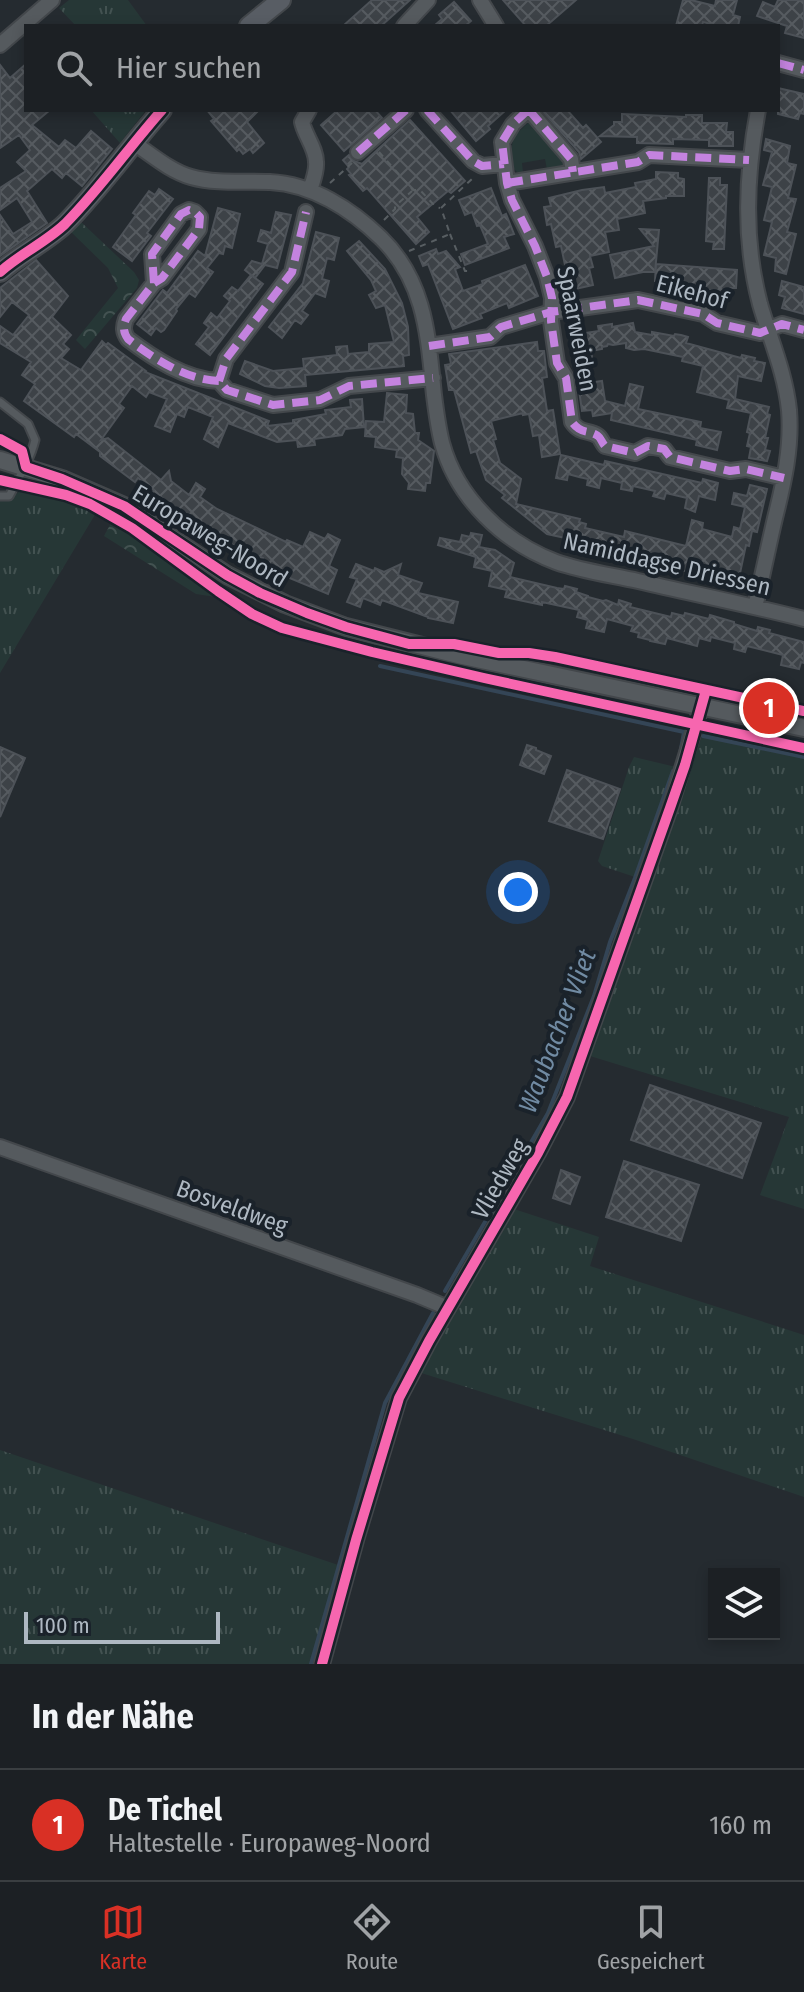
<!DOCTYPE html>
<html lang="de">
<head>
<meta charset="utf-8">
<style>
  body { margin:0; font-family:"Fira Sans Condensed",sans-serif; background:#25282c; color:#f1f3f6 }
  .controls { position:absolute; right:24px; bottom:24px; display:grid; overflow:hidden; border-radius:0px; box-shadow:0 4px 12px #0003 }
  .controls button { width:72px; height:72px; display:grid; place-items:center; padding:0; border:0; border-bottom:2px solid #3a3e41; background:#1c2024; color:#f1f3f6; font:40px sans-serif }
  .scale { position:absolute; left:24px; bottom:20px; width:196px; box-sizing:border-box; padding-left:8px; border:4px solid #aeb8c2; border-top:0; font-size:22px; line-height:28px; white-space:nowrap; color:#aeb8c2; -webkit-text-stroke:6px #1a222a; paint-order:stroke }
  .you { position:absolute; left:518px; top:892px; width:28px; height:28px; margin:-20px; border:6px solid #fff; border-radius:50%; background:#1a73e8; box-shadow:0 0 0 12px #1a73e833 }
  .badge { display:grid; place-items:center; width:52px; height:52px; border-radius:50%; background:#d93025; color:#fff; font-size:26px; font-weight:700 }
  .pin { position:absolute; translate:-50% -50%; border:4px solid #fff; box-shadow:0 2px 8px #0006 }
  .list { margin:0; padding:0; list-style:none }
  h2 { display:flex; justify-content:space-between; align-items:center; height:104px; margin:0; padding:0 32px; font-size:34px }
  h2 small { font-size:26px; font-weight:400; color:#a0a3a6 }
  .list li { display:grid; grid-template-columns:52px 1fr auto; gap:24px; align-items:center; box-sizing:border-box; height:112px; padding:0 32px; border-top:2px solid #3a3e41 }
  .list b { display:block; font-size:30px; white-space:nowrap }
  .list p { margin:0; font-size:26px; white-space:nowrap; color:#a0a3a6 }
  .list em { font-size:26px; font-style:normal; color:#a0a3a6 }
  .icon { flex:none; width:44px; height:44px; fill:none; stroke:currentColor; stroke-width:2; stroke-linecap:round; stroke-linejoin:round }
  .map { position:relative; flex:none; width:804px; height:1664px; overflow:hidden }
  .search { position:absolute; background:#1c2024; box-shadow:0 4px 12px #0003; left:24px; right:24px; top:24px; height:88px; display:flex; align-items:center; gap:20px; box-sizing:border-box; padding:0 28px; border-radius:0px; color:#a0a3a6; font-size:30px }
  .sheet { height:216px; background:#1c2024 }
  nav { display:flex; justify-content:space-around; align-items:center; box-sizing:border-box; height:112px; border-top:2px solid #3a3e41; background:#1c2024; font-size:22px; color:#a0a3a6 }
  nav a { display:grid; justify-items:center; gap:4px }
  nav .on { color:#d93025 }
  .map>svg:first-child { display:block }
  .grass { fill:url(#grass-tufts) }
  .forest { fill:url(#forest-crowns) }
  .park { fill:#263736 }
  .lines { fill:none; stroke-linecap:round; stroke-linejoin:round }
  .stream { stroke:#344556; stroke-width:4 }
  .building { fill:url(#building-cross-hatch); stroke:#4d5258; stroke-width:2 }
  .service-casing { stroke:#43474b; stroke-width:11 }
  .minor-casing { stroke:#43474b; stroke-width:18 }
  .tertiary-casing { stroke:#43474b; stroke-width:20 }
  .secondary-casing { stroke:#43474b; stroke-width:22 }
  .path { stroke:#585e62; stroke-width:2; stroke-dasharray:6 6; stroke-linecap:butt }
  .service { stroke:#555a5e; stroke-width:7 }
  .minor { stroke:#555a5e; stroke-width:14 }
  .tertiary { stroke:#555a5e; stroke-width:16 }
  .secondary { stroke:#585d64; stroke-width:18 }
  .quiet { stroke:#c483df; stroke-width:8; stroke-dasharray:16 8; stroke-linecap:butt }
  .cycleway-casing { stroke:#1a222a; stroke-width:15 }
  .cycleway { stroke:#f766af; stroke-width:10 }
  .labels { text-anchor:middle; stroke-width:8; stroke-linejoin:round; paint-order:stroke }
  .street-label { font-size:24px; fill:#aeb8c2; stroke:#1a222a }
  .water-label { font-size:26px; font-style:italic; fill:#718ba3; stroke:#1a222a }
</style>
</head>
<body>
<div class="map">
<svg width="804" height="1664" viewBox="0 0 804 1664">
  <defs>
    <pattern id="grass-tufts" width="24" height="20" patternUnits="userSpaceOnUse" patternTransform="scale(2)"><rect width="24" height="20" fill="#263736"/><path d="M3 7l-1-3M5 7V3M7 7l1-3M15 17l-1-3M17 17v-4M19 17l1-3" fill="none" stroke="#435251"/></pattern>
    <pattern id="forest-crowns" width="20" height="18" patternUnits="userSpaceOnUse" patternTransform="scale(2)"><rect width="20" height="18" fill="#263736"/><path d="M2 6a3 3 0 1 1 6 0M12 15a3 3 0 1 1 6 0" fill="none" stroke="#435251"/></pattern>
    <pattern id="building-cross-hatch" width="8" height="8" patternUnits="userSpaceOnUse" patternTransform="scale(2)"><rect width="8" height="8" fill="#3d4247"/><path d="M0 0l8 8M0 8l8-8" fill="none" stroke="#565b60"/></pattern>
  </defs>
  <rect width="100%" height="100%" fill="#252b30"/>
  <!-- grass -->
  <path class="grass" d="M69 0H128L147 26H76L59 8Z
    M91 110H146L120 143Z
    M19 492 51 496 96 513 0 673V501H7Z
    M703 733 804 752V1209L760 1195 789 1117 590 1056Z
    M634 757 680 768 638 878 602 866 598 861 629 767Z
    M514 1209 599 1237 590 1266 804 1335V1497L633 1439 415 1371 508 1212Z
    M0 1450 344 1567 317 1664H0Z"/>
  <!-- forest -->
  <path class="forest" d="M80 221 134 272 139 280 137 288 85 349 76 340 118 288 108 268 69 230Z
    M111 523H113L223 598 196 594 104 536Z"/>
  <!-- park -->
  <path class="park" d="M532 119 569 167 547 170 545 159 522 163 523 172H517L514 169C510 138 510 140 532 119Z"/>
  <g class="lines">
    <!-- stream -->
    <path class="stream" d="M380 666 684 732 680 754
      M703 736 804 757
      M445 1291 548 1113 594 996 610 942 635 878 673 771
      M311 1664 385 1403 433 1313"/>
  </g>
  <!-- building -->
  <path class="building" d="M372 0H410L381 26H343Z
    M503 0H576L546 26H526Z
    M683 0H691L715 6 716 0H737L733 15 740 17 738 26H719L703 22 702 26H676Z
    M778 0H804V38L785 33 787 26 757 16 763 2 775 7Z
    M454 2 471 21 465 26H434L442 19 439 15Z
    M26 64V110H50L32 125 59 147 65 140 76 148 91 131 112 149 82 186 66 173 62 178 52 169 27 191 47 223 0 256V215L13 234 32 222 17 198 0 210V188L26 171 17 162 30 150 19 135 0 148V65L10 78Z
    M778 88 804 94V114L800 113 798 119 778 114Z
    M207 110H259L247 122 264 143 253 153 250 149 243 154 239 149 237 151 211 121 214 119Z
    M338 110H375L382 118 344 151 321 125Z
    M450 110H506L488 126 490 129 476 141Z
    M548 110H567L583 128 586 125 601 142 581 159 579 152 544 113Z
    M622 114 686 117V115H702V123H727L726 132H733V146H709V140L673 139V144L637 143V137L600 136 614 125V122H622Z
    M410 120 465 181 451 193 448 191 417 217 429 232 416 244 367 188 363 191 349 175 351 174 347 169 349 167 343 160 349 155 354 161 362 164Z
    M766 139 790 146 787 163 796 165 788 198 796 199 787 232 796 234 786 274 775 271 776 258 764 255 772 222 764 220 772 187 763 185 772 152 764 150Z
    M656 172 678 173V178L684 179V196H666V198L643 201 645 213 617 219 619 230 605 232 609 252 590 256 593 267 589 268 593 285 575 289 573 283 569 284 561 246 556 247 551 224 547 225 544 207 551 206 549 198 582 190 604 187 605 193 636 187 635 183 656 179Z
    M709 178H720V185H727L724 249H713L714 242 706 241Z
    M491 188 502 216 506 214 514 234 504 237 509 248 465 265 461 254 488 244 480 225 477 226 472 212 465 215 459 200Z
    M159 189 173 199 147 233 151 236 132 261 113 247 136 215 133 213 149 191 155 195Z
    M218 208 240 214 232 248 225 246 223 254 219 253 207 268 213 272 195 297 189 293 176 309 177 311 164 330 161 332 156 328 151 335 137 324 163 290 167 293 198 251 205 256Z
    M276 212 291 215 277 268 265 265 255 278 245 270 252 261 262 264 268 244 258 241 261 230 271 233Z
    M640 229 659 230 655 272H643L615 278 610 255 654 246Z
    M316 232 339 238 334 260 327 258 322 279 329 281 325 297 315 293 302 311 308 315 301 324 295 320 282 338 269 327 303 283Z
    M359 241 385 269 402 303 408 327 409 355 403 356 404 366 305 375 306 386 279 388 265 386 240 374 245 361 273 371 304 368 303 359 337 355 336 347 347 346 348 354 358 353 369 352V344L394 342 385 305 376 308 369 295 376 291 371 280 347 251Z
    M436 249 438 254 446 251 460 267 455 269 463 291 483 284 482 281 525 265 538 296 509 308 507 303 480 314 482 318 453 329 428 264 423 266 419 256Z
    M36 260 68 296 52 317 71 335 63 344 69 349 61 358 81 370 102 341 106 345 108 343 146 371 145 372 269 421 267 426 293 423V420L326 414 325 410 351 407 350 400 362 399 364 427 345 429 342 435 314 439 315 445 298 447 297 440 277 442 228 423 218 447 204 439 213 417 188 407 184 417 177 414 170 432 155 426 167 399 149 392 146 397 132 386 119 404 124 408 101 440 108 438 161 480 169 471 171 481 189 495 196 483 205 489 200 497 217 509 286 542 287 540 303 547 310 532 325 539 328 534 340 540 329 566 337 570 328 594 263 567 264 565 261 564 263 558 226 542 186 515 185 517 152 493 154 490 138 478 135 482 100 456V452L76 434 74 437 24 401 35 384 22 375 31 362 0 343V326L13 335 29 315 12 302 0 317V288Z
    M656 264 737 270 736 288H730V292L671 286 672 282 655 281Z
    M251 275 263 284 210 355 196 344 209 327 204 323 211 313 217 318 230 301 224 296 232 287 238 291Z
    M782 281 804 287V314L782 308 785 297 779 295Z
    M633 323 635 332 652 335V332L674 336 675 334 681 335 688 337 686 343 741 358 742 355 755 358 754 361 765 363 761 381 738 376 735 399 769 407 767 414 770 415 765 438H768L765 450 770 451 767 461 749 458 751 447 747 446 750 433 747 432 751 413 727 408 729 400 697 392 703 366 682 361 683 357 644 349 634 350 626 348V343L613 345 608 344 607 346 602 347V349L591 351 592 357 574 359 572 342 579 341 578 334 599 331 598 326 612 324V327Z
    M537 342 538 351H544L547 377 542 378 547 411 553 410 560 454 542 457 539 435 533 436 529 414 523 415V413L491 421 496 439 493 440 500 463 521 479 516 504 580 519 579 522 586 524 585 528 624 537 625 531 686 546 692 520 703 523 702 529 732 537 734 527 740 529 745 507 732 504 734 493 747 496 750 485 767 489 757 532 752 531 749 546 746 545 739 578 732 576 731 581 713 577V578L673 568 674 563 628 552 627 557 608 553V554L569 544 570 539 547 534 502 498 505 495 486 480 476 451 471 453 454 390H449L445 365 451 364 449 354Z
    M602 381 605 401 625 406 630 384 643 387 638 409 701 422 700 428 721 432 717 450 696 445 697 440 611 420 612 413 593 416 592 410 582 411 579 390H582L581 384Z
    M387 393 407 395 406 413 413 414 415 433H419L418 440 434 451 430 483H426L425 491 408 489 409 483 402 474 403 458 396 457 397 450 375 447 376 437 365 436 366 421 384 422Z
    M561 455 604 465 605 461 702 483 703 479 718 483 715 500 699 496 695 512 685 508 687 498 666 493 664 499 653 496 655 491 633 486 632 491 621 489 622 483 601 478 599 488 587 485 588 479 579 477 568 474 567 480 556 478Z
    M471 533 482 535 479 547 495 550 514 563 510 577 557 588 564 589 565 586 577 589 576 592 588 596V597L603 601 606 600 618 605 619 600 631 604 630 607 671 617 672 613 684 616 685 613 709 619 710 615 734 622V624L757 631 758 627 770 630 769 633 804 642V663L801 662 799 669 781 665 783 655 747 646 745 652 734 649 735 643 711 637 710 641 699 638 697 646 667 638 665 644 650 641V640L638 637 639 633 631 631 633 626 607 619 604 632 586 628 588 620 577 617 579 610 542 602V605L505 597 507 590 489 586 492 571 474 567 476 557 438 545 440 538 460 542 462 535 470 537Z
    M356 564 374 571 375 568 384 572 401 564 398 575 422 583 418 593 458 602 453 623 428 618V617L382 600 380 605 363 598 360 607 347 602 357 579 350 577Z
    M527 745 536 748V750L551 756 544 774 520 765Z
    M0 747 25 758 0 817Z
    M567 770 620 789 603 839 549 821Z
    M650 1085 761 1123 742 1178 631 1140Z
    M624 1161 699 1185 681 1241 606 1217Z
    M561 1170 580 1177 570 1204 553 1198Z"/>
  <g class="lines">
    <!-- service casing -->
    <g class="service-casing">
      <path id="service" d="M0 402 28 424 35 440C30 460 19 478 9 496H0"/>
    </g>
    <!-- minor casing -->
    <g class="minor-casing">
      <path id="minor" d="M480 0 496 26
        M404 26 428 0
        M0 45 52 0
        M778 63 804 70
        M309 110 302 122C305 136 316 148 316 162 317 171 313 181 310 190
        M427 110 473 161 482 166 504 164
        M528 110 513 124 502 142 507 183 512 200 535 246 547 277 552 298 551 321 557 363 566 378 572 422C581 435 588 429 598 436 601 438 602 443 605 446L635 453 648 446 664 449 670 457 730 471 746 469 784 478
        M529 110 571 159 573 172
        M134 143C152 155 170 171 191 177 216 184 244 181 270 182 312 184 351 209 381 238 426 282 428 337 434 395 436 411 438 427 442 443 457 498 503 542 556 562 581 571 611 575 638 581 694 594 749 605 804 619
        M358 152 406 110
        M507 183 638 162 649 155 749 160
        M154 283 152 254 181 214 189 210 195 212 200 217 199 229 162 278 154 283 126 319C123 327 123 332 128 339 153 358 186 380 219 381L227 390 273 405 320 400 349 386 433 378
        M429 346 490 337 501 327 551 312 638 300 703 314 717 323 760 333 782 324 804 330
        M219 381 226 359 292 272 306 212
        M755 607C762 578 768 548 775 518 784 482 792 447 789 410 785 372 770 339 760 304 743 239 746 175 758 110
        M0 1147 417 1295 448 1308
        M322 1664 356 1540 399 1398 429 1341 538 1153 567 1097 670 808 701 707"/>
    </g>
    <!-- tertiary casing -->
    <g class="tertiary-casing">
      <path id="tertiary" d="M0 460 62 479 124 506 227 575 285 604 346 627 462 656 804 728"/>
    </g>
    <!-- secondary casing -->
    <g class="secondary-casing">
      <path id="secondary" d="M249 26 281 0
        M0 272C20 254 46 242 65 224 100 189 129 147 162 110"/>
    </g>
    <!-- path -->
    <path class="path" d="M379 152 413 190H420L436 207 440 208
      M330 183 352 163
      M384 220 395 209V206L412 191
      M450 234 465 271H468
      M409 251 450 234 441 208 474 177"/>
    <!-- service -->
    <use href="#service" class="service"/>
    <!-- minor -->
    <use href="#minor" class="minor"/>
    <!-- tertiary -->
    <use href="#tertiary" class="tertiary"/>
    <!-- secondary -->
    <use href="#secondary" class="secondary"/>
    <!-- quiet -->
    <path class="quiet" d="M778 63 804 70
      M427 110 473 161 482 166 504 164
      M528 110 513 124 502 142 507 183 512 200 535 246 547 277 552 298 551 321 557 363 566 378 572 422C581 435 588 429 598 436 601 438 602 443 605 446L635 453 648 446 664 449 670 457 730 471 746 469 784 478
      M529 110 571 159 573 172
      M358 152 406 110
      M507 183 638 162 649 155 749 160
      M154 283 152 254 181 214 189 210 195 212 200 217 199 229 162 278 154 283 126 319C123 327 123 332 128 339 153 358 186 380 219 381L227 390 273 405 320 400 349 386 433 378
      M429 346 490 337 501 327 551 312 638 300 703 314 717 323 760 333 782 324 804 330
      M219 381 226 359 292 272 306 212"/>
    <!-- cycleway casing -->
    <g class="cycleway-casing">
      <path id="cycleway" d="M0 272C20 254 46 242 65 224 100 189 129 147 162 110
        M0 439 22 451 26 467 62 479 124 506 227 575 260 593 307 613 346 627 409 644H454L499 653H529L555 657 804 711
        M0 480 66 495 90 504 132 528 218 591 252 614 282 628 372 652 484 678 804 748
        M322 1664 356 1540 399 1398 429 1341 538 1153 567 1097 670 808 685 765 706 690"/>
    </g>
    <!-- cycleway -->
    <use href="#cycleway" class="cycleway"/>
  </g>
  <g class="labels">
    <!-- street labels -->
    <g class="street-label">
      <text transform="translate(692 292) rotate(15)" y="8">Eikehof</text>
      <text transform="translate(577 329) rotate(79)" y="8">Spaarweiden</text>
      <text transform="translate(210 536) rotate(31)" y="8">Europaweg-Noord</text>
      <text transform="translate(667 564) rotate(13)" y="8">Namiddagse Driessen</text>
      <text transform="translate(500 1179) rotate(-60)" y="8">Vliedweg</text>
      <text transform="translate(232 1207) rotate(20)" y="8">Bosveldweg</text>
    </g>
    <!-- water labels -->
    <g class="water-label">
      <text transform="translate(557 1031) rotate(-69)" y="9">Waubacher Vliet</text>
    </g>
  </g>
</svg>
<div class="controls">
<button><svg class="icon" aria-label="layers" viewBox="0 0 24 24"><path d="M12 4l9 5-9 5-9-5zM3 14l9 5 9-5"/></svg></button>
</div>
<div class="scale">100 m</div>
<div class="you"></div>
<div class="pin badge" style="left:769px;top:708px">1</div>
<div class="search"><svg class="icon" aria-label="search" viewBox="0 0 24 24"><circle cx="10" cy="10" r="6"/><path d="M15 15l6 6"/></svg>Hier suchen</div>
</div>
<section class="sheet">
<h2>In der Nähe<small></small></h2>
<ul class="list">
<li><span class="badge">1</span><div><b>De Tichel</b><p>Haltestelle · Europaweg-Noord</p></div><em>160 m</em></li>
</ul>
</section>
<nav>
<a class="on"><svg class="icon" aria-label="map" viewBox="0 0 24 24"><path d="M3 6l6-2 6 2 6-2v14l-6 2-6-2-6 2zM9 4v14M15 6v14"/></svg>Karte</a>
<a><svg class="icon" aria-label="directions" viewBox="0 0 24 24"><path d="M12 3l9 9-9 9-9-9zM9 14v-3h6M13 9l2 2-2 2"/></svg>Route</a>
<a><svg class="icon" aria-label="saved" viewBox="0 0 24 24"><path d="M7 4h10v16l-5-4-5 4z"/></svg>Gespeichert</a>
</nav>
</body>
</html>
